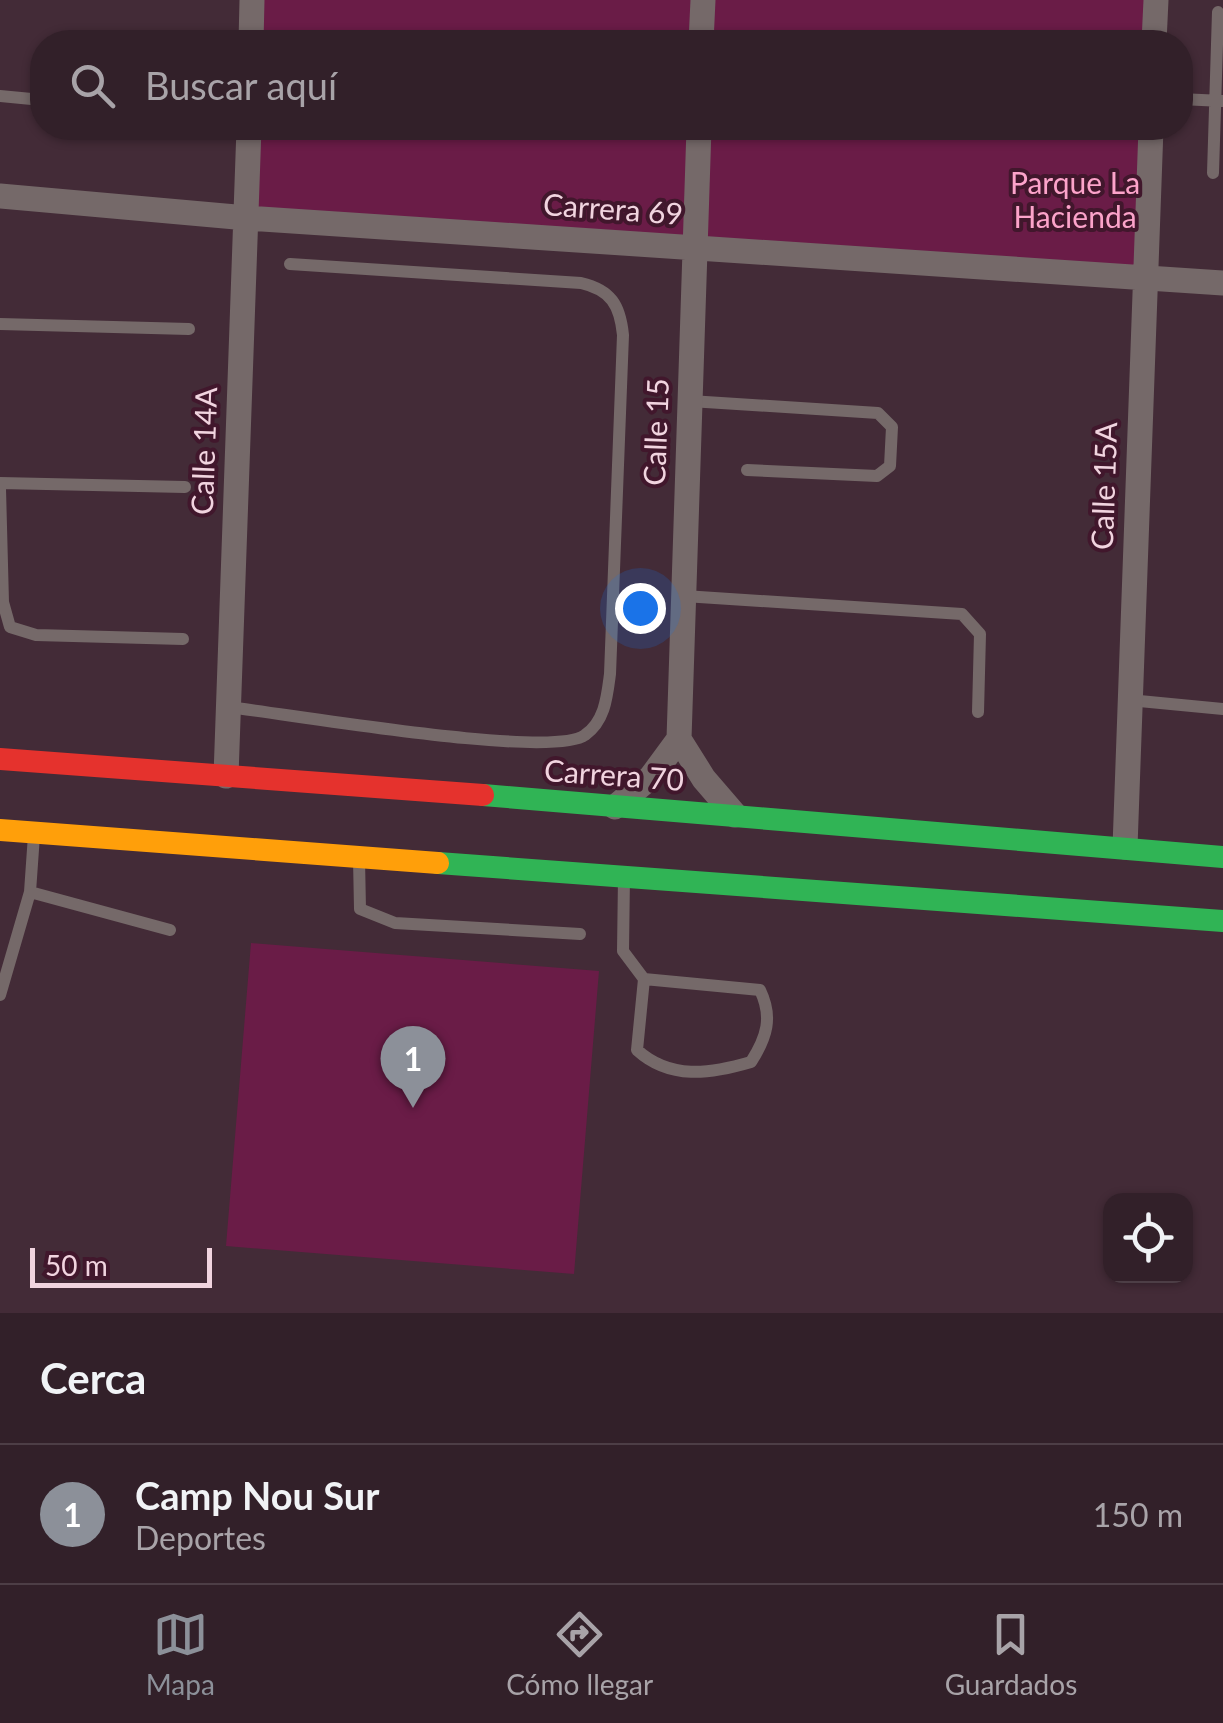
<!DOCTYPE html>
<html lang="es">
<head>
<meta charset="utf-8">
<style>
  body { margin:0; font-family:Lato,sans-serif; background:#3d2d35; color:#f1f3f6 }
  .controls { position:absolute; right:30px; bottom:30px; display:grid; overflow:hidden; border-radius:20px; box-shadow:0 2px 8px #0004 }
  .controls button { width:90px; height:90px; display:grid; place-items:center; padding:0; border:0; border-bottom:2px solid #4d3e46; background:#322029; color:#f1f3f6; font:50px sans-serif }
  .scale { position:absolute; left:30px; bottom:25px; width:182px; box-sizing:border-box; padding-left:10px; border:5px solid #f1d4df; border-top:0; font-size:28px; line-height:35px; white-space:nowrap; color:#f1d4df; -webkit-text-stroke:8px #41172c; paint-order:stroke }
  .you { position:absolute; left:640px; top:608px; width:35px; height:35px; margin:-25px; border:8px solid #fff; border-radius:50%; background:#1a73e8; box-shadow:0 0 0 15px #1a73e833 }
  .badge { display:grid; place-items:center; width:65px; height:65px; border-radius:50%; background:#8c9099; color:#fff; font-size:32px; font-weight:700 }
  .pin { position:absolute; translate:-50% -82px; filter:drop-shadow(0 2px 5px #0008) }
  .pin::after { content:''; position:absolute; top:52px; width:35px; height:30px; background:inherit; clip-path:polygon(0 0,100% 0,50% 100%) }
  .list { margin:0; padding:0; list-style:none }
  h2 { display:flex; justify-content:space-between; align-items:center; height:130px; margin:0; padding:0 40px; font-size:42px }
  h2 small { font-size:32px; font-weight:400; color:#a8a3a8 }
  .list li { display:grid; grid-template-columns:65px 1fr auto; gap:30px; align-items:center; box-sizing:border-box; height:140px; padding:0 40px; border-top:2px solid #4d3e46 }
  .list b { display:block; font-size:38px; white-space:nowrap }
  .list p { margin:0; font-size:32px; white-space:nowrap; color:#a8a3a8 }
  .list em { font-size:32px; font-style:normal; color:#a8a3a8 }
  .icon { flex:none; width:55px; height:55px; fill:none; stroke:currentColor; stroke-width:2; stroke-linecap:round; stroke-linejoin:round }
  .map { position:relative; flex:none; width:1223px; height:1313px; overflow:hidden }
  .search { position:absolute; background:#322029; box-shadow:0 2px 8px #0004; left:30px; right:30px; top:30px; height:110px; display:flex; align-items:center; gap:25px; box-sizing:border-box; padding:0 35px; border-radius:40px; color:#a8a3a8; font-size:38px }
  .sheet { height:270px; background:#322029 }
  nav { display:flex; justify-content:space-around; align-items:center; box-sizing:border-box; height:140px; border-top:2px solid #4d3e46; background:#322029; font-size:28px; color:#a8a3a8 }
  nav a { display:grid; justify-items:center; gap:5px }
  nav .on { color:#8c9099 }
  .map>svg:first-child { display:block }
  .green { fill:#6a1c47 }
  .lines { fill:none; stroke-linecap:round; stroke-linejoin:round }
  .lane { stroke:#756969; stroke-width:12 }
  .street { stroke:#756969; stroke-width:25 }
  .fast { stroke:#30b455; stroke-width:22 }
  .slow { stroke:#ff9f0a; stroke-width:22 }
  .jam { stroke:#e5322d; stroke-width:22 }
  .labels { text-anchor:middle; stroke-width:8; stroke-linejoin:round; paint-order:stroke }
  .park-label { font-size:30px; fill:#fca3ca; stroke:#41172c }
  .street-label { font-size:30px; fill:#f1d4df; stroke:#41172c }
</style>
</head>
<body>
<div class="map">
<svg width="1223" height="1313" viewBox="0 0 1223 1313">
  <rect width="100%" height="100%" fill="#432b37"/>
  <!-- green -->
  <path class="green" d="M252 0H1156L1154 42H251Z
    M249 128H1151L1145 278 247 218Z
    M251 943 599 971 574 1274 226 1246Z"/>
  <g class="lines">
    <!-- lane -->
    <path class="lane" d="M0 96 42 100
      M1180 99 1223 101
      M1213 173 1218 12
      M0 324 189 329
      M690 401 878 413 892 427 890 466 877 476 747 470
      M0 483 185 487
      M0 489 3 602 10 627 36 635 183 639
      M684 596 962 614 980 634 978 712
      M1129 700 1223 709
      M227 707C285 713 551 760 585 735 605 721 607 697 610 674L623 335C620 305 611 290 581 283L290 264
      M359 859 360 909 395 923 580 934
      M624 877 623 951 644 979 637 1050C670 1080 710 1074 751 1062 767 1037 773 1017 760 990L644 979
      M30 892 170 930
      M0 995 30 892 34 835"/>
    <!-- street -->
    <path class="street" d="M251 42 252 0
      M701 42 703 0
      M1154 42 1156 0
      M699 128 679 739 704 779 735 815
      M0 196 247 218 1223 283
      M226 776 249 128
      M615 807 651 777 679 739
      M1125 847 1151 128"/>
    <!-- fast -->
    <path class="fast" d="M483 795 1223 857
      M438 863 1223 921"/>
    <!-- slow -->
    <path class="slow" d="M0 830 438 863"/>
    <!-- jam -->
    <path class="jam" d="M0 759 483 795"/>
  </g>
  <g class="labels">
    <!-- park labels -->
    <g class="park-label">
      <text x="1075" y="194">Parque La<tspan x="1075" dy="34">Hacienda</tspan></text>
    </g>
    <!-- street labels -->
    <g class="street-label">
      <text transform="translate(613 210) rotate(4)" y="10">Carrera 69</text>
      <text transform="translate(657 432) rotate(-88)" y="10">Calle 15</text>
      <text transform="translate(205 451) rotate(-88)" y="10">Calle 14A</text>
      <text transform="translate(1105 486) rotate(-88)" y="10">Calle 15A</text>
      <text transform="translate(614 776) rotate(4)" y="10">Carrera 70</text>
    </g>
  </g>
</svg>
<div class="controls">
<button><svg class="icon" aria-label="locate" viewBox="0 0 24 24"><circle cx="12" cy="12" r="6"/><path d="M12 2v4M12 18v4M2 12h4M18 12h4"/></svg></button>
</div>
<div class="scale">50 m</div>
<div class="you"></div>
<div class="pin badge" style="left:413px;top:1108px">1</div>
<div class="search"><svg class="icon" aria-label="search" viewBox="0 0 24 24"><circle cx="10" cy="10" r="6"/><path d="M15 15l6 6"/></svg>Buscar aquí</div>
</div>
<section class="sheet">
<h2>Cerca<small></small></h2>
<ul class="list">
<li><span class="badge">1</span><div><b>Camp Nou Sur</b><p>Deportes</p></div><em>150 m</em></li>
</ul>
</section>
<nav>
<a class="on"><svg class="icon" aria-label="map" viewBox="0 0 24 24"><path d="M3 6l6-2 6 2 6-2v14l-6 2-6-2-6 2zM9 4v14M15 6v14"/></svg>Mapa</a>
<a><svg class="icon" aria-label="directions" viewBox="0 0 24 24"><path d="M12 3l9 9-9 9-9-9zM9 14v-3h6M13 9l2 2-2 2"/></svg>Cómo llegar</a>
<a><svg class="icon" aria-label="saved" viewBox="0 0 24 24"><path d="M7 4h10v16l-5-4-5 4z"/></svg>Guardados</a>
</nav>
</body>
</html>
